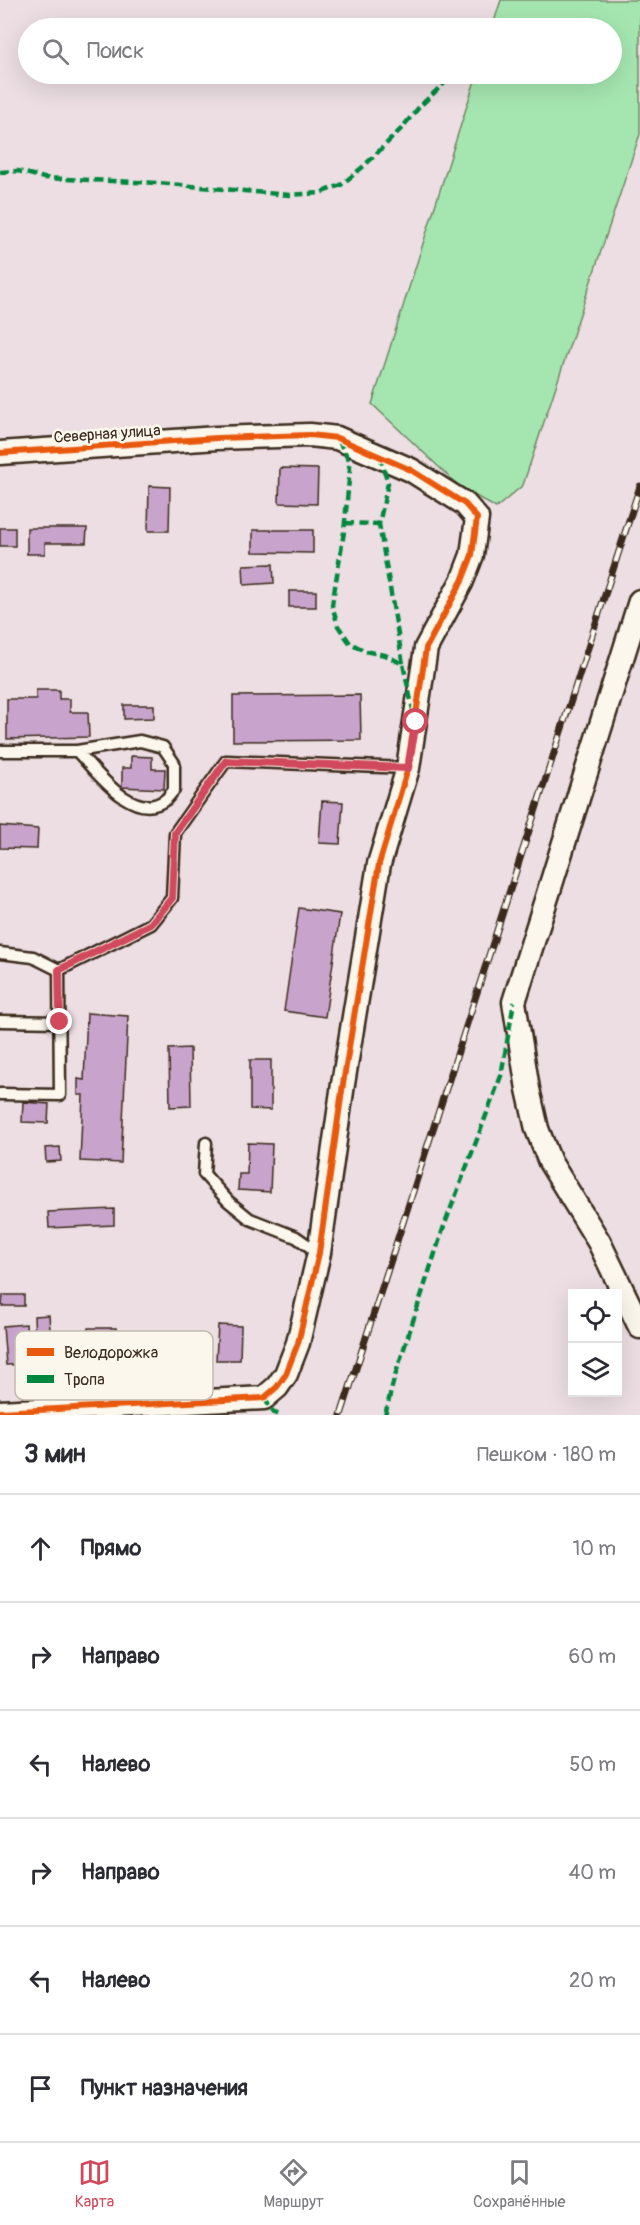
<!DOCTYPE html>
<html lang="ru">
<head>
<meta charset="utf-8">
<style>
  body { margin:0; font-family:Pangolin,sans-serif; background:#f2f2f3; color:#2b2b33 }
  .controls { position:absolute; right:18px; bottom:18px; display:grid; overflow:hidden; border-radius:0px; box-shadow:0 6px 24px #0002 }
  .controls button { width:54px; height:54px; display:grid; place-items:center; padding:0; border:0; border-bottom:2px solid #e1e1e2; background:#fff; color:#2b2b33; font:30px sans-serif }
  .stop { position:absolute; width:18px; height:18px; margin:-14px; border:4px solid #d1495b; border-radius:50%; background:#fff }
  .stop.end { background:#d1495b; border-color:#fff; box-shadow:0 2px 6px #0008 }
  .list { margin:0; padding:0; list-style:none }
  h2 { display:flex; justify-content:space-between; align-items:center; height:78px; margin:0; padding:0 24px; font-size:26px }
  h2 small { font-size:20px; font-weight:400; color:#7c7c81 }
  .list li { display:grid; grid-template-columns:39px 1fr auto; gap:18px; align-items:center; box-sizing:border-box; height:108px; padding:0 24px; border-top:2px solid #e1e1e2 }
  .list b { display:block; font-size:22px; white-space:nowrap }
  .list em { font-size:20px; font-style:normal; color:#7c7c81 }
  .icon { flex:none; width:33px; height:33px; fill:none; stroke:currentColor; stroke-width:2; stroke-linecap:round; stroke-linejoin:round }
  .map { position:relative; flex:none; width:640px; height:1415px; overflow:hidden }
  .search { position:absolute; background:#fff; box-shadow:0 6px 24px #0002; left:18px; right:18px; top:18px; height:66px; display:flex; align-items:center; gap:15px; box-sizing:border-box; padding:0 21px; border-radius:33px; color:#7c7c81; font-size:22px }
  .sheet { height:726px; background:#fff }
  nav { display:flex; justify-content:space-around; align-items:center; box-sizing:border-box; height:84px; border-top:2px solid #e1e1e2; background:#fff; font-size:16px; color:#7c7c81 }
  nav a { display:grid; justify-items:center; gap:3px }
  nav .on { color:#d1495b }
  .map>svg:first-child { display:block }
  .green { fill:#a5e6b0; stroke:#708867; stroke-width:1.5 }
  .building { fill:#c8a3cb; stroke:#3b2a1e; stroke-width:1.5 }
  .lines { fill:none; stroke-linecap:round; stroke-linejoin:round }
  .service-casing { stroke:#3b2a1e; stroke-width:15 }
  .minor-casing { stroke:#3b2a1e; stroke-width:27 }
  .service { stroke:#fbf7ec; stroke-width:10 }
  .minor { stroke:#fbf7ec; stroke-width:22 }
  .rail-casing { stroke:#3b2a1e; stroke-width:7 }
  .rail { stroke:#fbf7ec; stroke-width:4.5; stroke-dasharray:14; stroke-linecap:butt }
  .quiet { stroke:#00873e; stroke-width:4.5; stroke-dasharray:9 4.5; stroke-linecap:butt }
  .cycleway-casing { stroke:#fbf7ec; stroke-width:10 }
  .cycleway { stroke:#e8590c; stroke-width:6 }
  .route { stroke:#d1495b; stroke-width:8 }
  .labels { text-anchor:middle; stroke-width:5; stroke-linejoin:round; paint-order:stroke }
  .street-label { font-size:16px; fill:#3b2a1e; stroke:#fbf7ec }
  .key { fill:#fbf7ec; stroke:#c1baae; stroke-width:1.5 }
  .key-label { font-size:16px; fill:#3b2a1e }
</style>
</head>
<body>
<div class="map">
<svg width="640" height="1415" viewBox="0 0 640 1415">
  <rect width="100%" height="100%" fill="#ecdee2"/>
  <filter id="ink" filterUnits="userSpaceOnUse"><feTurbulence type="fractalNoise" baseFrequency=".0167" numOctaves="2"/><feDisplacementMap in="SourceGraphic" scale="12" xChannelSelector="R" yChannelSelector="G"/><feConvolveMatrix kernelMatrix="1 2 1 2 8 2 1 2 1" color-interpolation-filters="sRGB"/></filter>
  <g filter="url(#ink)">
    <!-- green -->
    <path class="green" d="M501 0H640V134L523 485 496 508 459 486 372 404 477 74H612V28H492Z"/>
    <!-- building -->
    <path class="building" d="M280 468 318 469 317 504 279 503Z
      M149 486 170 487 169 531H148Z
      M0 528H15V546H0Z
      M27 528H87L86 543H45V554H27Z
      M253 530H313V553L253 552Z
      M273 564 274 583 244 585 243 565Z
      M289 591H316V607H289Z
      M36 690H59V699H70V712H88L89 737 7 739V699H36Z
      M360 695 361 740 233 741V696Z
      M124 705H154V718L124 719Z
      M131 756 152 757V769H165L164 789 122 787V768H131Z
      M322 801 343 802 340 844 319 843Z
      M0 826 38 829 37 849 0 848Z
      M299 908 340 914 325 1017 284 1011Z
      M87 1013 128 1016 121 1163 80 1161 83 1095H78V1079L84 1080Z
      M190 1048 191 1106 170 1107 169 1049Z
      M250 1060H271V1110L250 1109Z
      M23 1102 49 1104 48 1123 22 1122Z
      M248 1143 272 1144 270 1192 238 1190 239 1174H247Z
      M60 1147 61 1161 46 1162 45 1148Z
      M114 1209V1225L49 1228 48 1212Z
      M3 1295H24V1306H2Z
      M49 1315 52 1359 36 1360 34 1316Z
      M26 1324 29 1364 6 1365 3 1326Z
      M218 1325 241 1326 240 1360H216Z
      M88 1328H116L115 1366 87 1365Z"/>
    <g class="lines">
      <!-- service casing -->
      <g class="service-casing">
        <path id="service" d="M0 751H77L140 741 163 747 174 763V790C171 793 168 798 165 800 133 823 96 771 77 751
          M0 953 33 957 59 970
          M0 1021 60 1022
          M0 1094 60 1095 59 970 151 924 172 898 175 833 226 761 408 768
          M206 1143 204 1174 228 1201 250 1219 296 1237 319 1253"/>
      </g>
      <!-- minor casing -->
      <g class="minor-casing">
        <path id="minor" d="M0 453 217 438 310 435 337 438 411 470 465 504 477 518 472 555 462 581 426 648 408 768 379 864 343 1084 319 1253 298 1343 286 1374 277 1387 264 1398 0 1412
          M640 601 514 1002 528 1089 537 1129 550 1162 599 1242 640 1327"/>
      </g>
      <!-- service -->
      <use href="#service" class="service"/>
      <!-- minor -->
      <use href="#minor" class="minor"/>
      <!-- rail casing -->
      <g class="rail-casing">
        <path id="rail" d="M341 1415 640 486"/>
      </g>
      <!-- rail -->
      <use href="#rail" class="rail"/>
      <!-- quiet -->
      <path class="quiet" d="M0 172 18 171 44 178 158 183 289 195 320 193 341 185 364 166 401 129 420 106 454 74
        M338 440 346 454 350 469 344 532 332 605 338 626 350 643 365 651 385 655 403 664 413 710
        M380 456 388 483 379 524 403 664
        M345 523 379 524
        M264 1398 274 1413 282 1415
        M385 1415 394 1379 443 1229 501 1076 514 1002"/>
      <!-- cycleway casing -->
      <g class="cycleway-casing">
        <path id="cycleway" d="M0 453 217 438 310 435 337 438 411 470 465 504 477 518 472 555 462 581 426 648 408 768 379 864 343 1084 319 1253 298 1343 286 1374 277 1387 264 1398 0 1412"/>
      </g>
      <!-- cycleway -->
      <use href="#cycleway" class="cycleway"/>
    </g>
  </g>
  <g class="lines" filter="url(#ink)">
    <!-- route -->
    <path class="route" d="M60 1022 59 970 151 924 172 898 175 833 226 761 408 768 416 722"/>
  </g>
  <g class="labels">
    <!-- street labels -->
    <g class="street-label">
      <text transform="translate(107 433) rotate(-4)" y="6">Северная улица</text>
    </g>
  </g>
  <!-- legend -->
  <rect x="15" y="1331" width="198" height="69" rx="9" class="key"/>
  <rect x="27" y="1348" width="27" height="8" fill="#e8590c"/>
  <rect x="27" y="1375" width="27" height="8" fill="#00873e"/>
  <g class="key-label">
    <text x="64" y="1358">Велодорожка</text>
    <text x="64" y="1385">Тропа</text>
  </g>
</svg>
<div class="controls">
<button><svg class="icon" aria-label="locate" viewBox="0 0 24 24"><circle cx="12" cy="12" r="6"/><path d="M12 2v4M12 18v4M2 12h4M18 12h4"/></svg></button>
<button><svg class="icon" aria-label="layers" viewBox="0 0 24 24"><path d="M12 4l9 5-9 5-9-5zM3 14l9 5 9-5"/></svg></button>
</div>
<div class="stop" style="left:416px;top:722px"></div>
<div class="stop end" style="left:60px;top:1022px"></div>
<div class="search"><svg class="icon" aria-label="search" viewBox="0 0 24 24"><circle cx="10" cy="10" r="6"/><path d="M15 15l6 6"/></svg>Поиск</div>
</div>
<section class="sheet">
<h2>3 мин<small>Пешком · 180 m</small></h2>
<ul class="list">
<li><svg class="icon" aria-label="ahead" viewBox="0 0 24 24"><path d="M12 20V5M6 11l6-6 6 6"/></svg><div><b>Прямо</b></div><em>10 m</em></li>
<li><svg class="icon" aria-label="right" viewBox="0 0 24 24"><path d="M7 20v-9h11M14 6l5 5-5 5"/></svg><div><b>Направо</b></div><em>60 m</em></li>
<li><svg class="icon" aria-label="left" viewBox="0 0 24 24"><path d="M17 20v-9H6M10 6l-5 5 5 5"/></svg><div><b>Налево</b></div><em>50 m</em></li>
<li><svg class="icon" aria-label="right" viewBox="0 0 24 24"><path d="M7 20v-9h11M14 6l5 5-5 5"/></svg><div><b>Направо</b></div><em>40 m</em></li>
<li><svg class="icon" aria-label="left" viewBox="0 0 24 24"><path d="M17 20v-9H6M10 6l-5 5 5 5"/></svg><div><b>Налево</b></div><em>20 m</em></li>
<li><svg class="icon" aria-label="arrive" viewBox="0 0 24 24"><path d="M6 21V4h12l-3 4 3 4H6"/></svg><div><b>Пункт назначения</b></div></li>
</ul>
</section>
<nav>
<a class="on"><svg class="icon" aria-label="map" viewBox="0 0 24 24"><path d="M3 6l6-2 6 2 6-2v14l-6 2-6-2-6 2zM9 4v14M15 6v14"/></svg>Карта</a>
<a><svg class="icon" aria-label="directions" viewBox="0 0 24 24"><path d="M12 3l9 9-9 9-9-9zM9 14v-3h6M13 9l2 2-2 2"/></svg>Маршрут</a>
<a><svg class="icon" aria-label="saved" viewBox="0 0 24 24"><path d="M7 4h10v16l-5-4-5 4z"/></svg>Сохранённые</a>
</nav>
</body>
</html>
